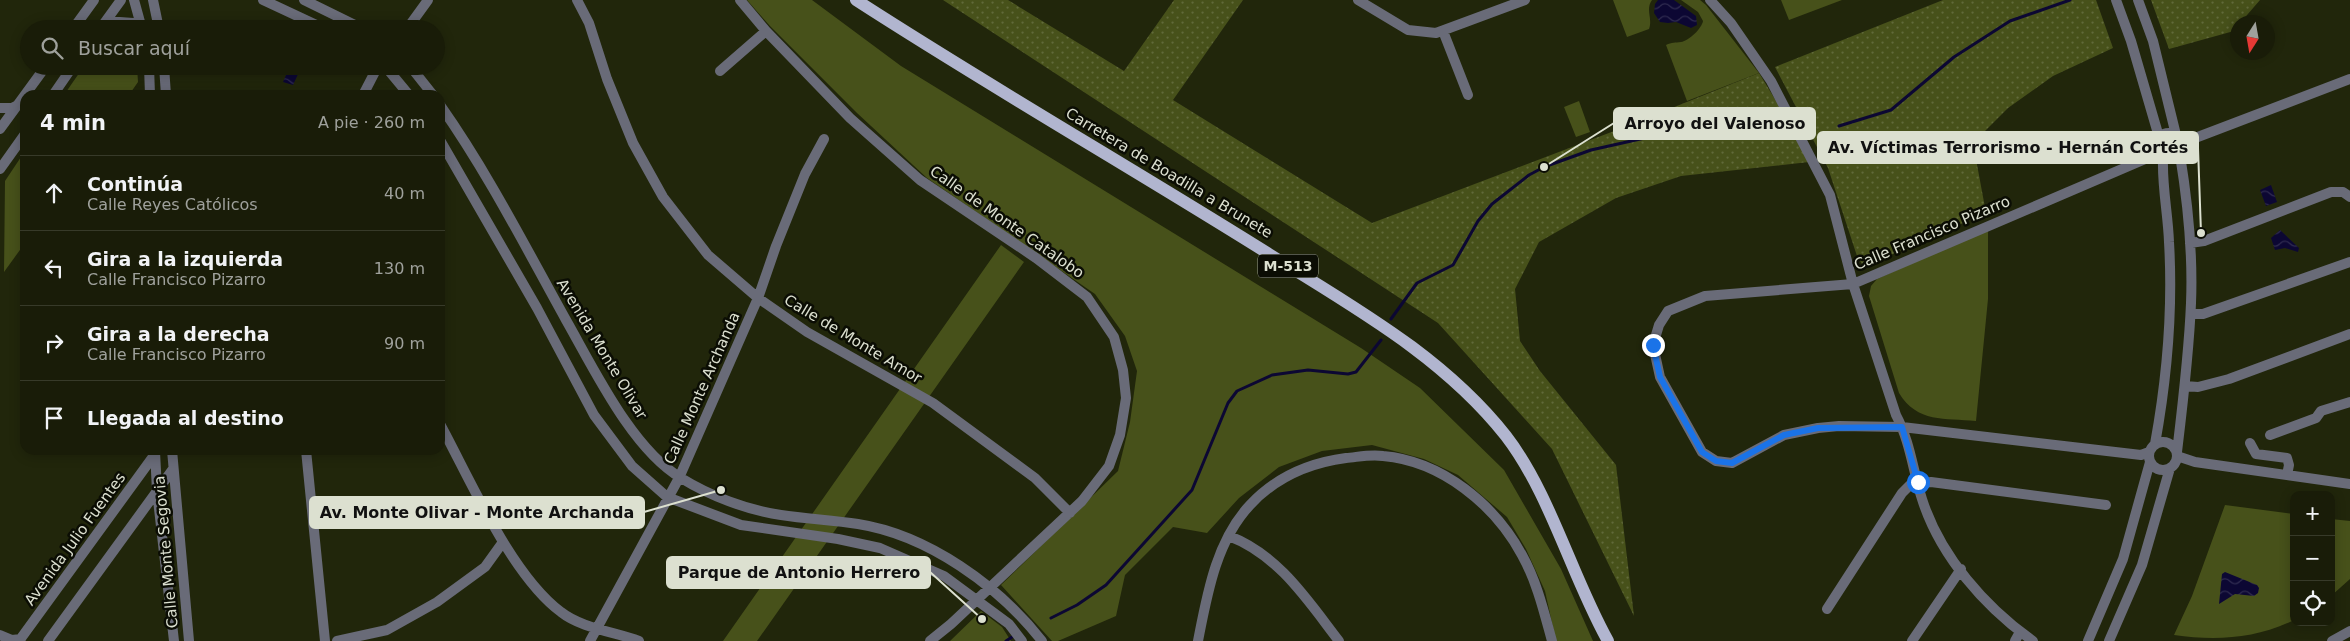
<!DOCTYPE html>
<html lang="es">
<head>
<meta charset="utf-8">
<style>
  body { margin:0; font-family:"DejaVu Sans",sans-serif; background:#222512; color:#f1f3f6 }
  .controls { position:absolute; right:15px; bottom:15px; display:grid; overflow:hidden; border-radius:10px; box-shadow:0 2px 12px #0003 }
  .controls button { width:45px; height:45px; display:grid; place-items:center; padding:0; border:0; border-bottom:1px solid #373a29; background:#191c08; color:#f1f3f6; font:25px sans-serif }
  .compass { position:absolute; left:2230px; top:15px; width:45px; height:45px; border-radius:50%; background:#191c08; box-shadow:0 2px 12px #0003; rotate:191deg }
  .stop { position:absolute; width:15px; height:15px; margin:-11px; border:4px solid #1a73e8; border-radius:50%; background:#fff }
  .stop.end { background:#1a73e8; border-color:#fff; box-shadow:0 1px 5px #0008 }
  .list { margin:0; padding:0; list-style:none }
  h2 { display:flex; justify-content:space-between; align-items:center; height:65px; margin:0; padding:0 20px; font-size:21px }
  h2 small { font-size:16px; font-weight:400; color:#9fa19c }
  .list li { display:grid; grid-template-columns:32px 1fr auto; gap:15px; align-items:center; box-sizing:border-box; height:75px; padding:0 20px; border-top:1px solid #373a29 }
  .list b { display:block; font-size:19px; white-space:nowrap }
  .list p { margin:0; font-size:16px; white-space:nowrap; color:#9fa19c }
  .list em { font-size:16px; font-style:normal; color:#9fa19c }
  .icon { flex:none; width:28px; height:28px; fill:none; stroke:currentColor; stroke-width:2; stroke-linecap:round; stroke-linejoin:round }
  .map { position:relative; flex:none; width:2350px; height:641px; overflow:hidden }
  .search { position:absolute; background:#191c08; box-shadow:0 2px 12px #0003; left:20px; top:20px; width:425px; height:55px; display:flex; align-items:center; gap:12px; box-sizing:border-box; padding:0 18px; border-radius:28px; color:#9fa19c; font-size:19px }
  .panel { position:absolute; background:#191c08; box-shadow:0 2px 12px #0003; left:20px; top:90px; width:425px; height:365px; border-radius:15px }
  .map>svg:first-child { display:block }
  .grass { fill:url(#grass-dots) }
  .green { fill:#47511a }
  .water { fill:url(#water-waves) }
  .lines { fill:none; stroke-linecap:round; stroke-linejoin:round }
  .stream { stroke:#0c0733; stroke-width:3 }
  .street { stroke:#696b78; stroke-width:10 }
  .primary { stroke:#b1b5cf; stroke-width:12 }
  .route { stroke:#1a73e8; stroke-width:6 }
  .labels { text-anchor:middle; stroke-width:5; stroke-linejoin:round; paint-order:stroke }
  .shield { fill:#0b0d04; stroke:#9da193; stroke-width:1 }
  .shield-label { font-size:14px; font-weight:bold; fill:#dce0d0 }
  .street-label { font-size:15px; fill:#dce0d0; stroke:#0b0d04 }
  .leader { fill:none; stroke:#dce0d0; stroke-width:2 }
  .callout-dot { fill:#dce0d0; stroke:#0b0d04; stroke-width:2 }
  .callout { fill:#dce0d0; stroke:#dce0d0; stroke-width:2 }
  .callout-label { font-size:16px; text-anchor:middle; font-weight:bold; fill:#111 }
</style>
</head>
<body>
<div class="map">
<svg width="2350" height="641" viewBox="0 0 2350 641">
  <defs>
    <pattern id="grass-dots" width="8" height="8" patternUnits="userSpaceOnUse" patternTransform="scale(1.25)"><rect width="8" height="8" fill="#47511a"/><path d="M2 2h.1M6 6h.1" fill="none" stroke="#616a3a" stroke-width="1.8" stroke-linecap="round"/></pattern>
    <pattern id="water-waves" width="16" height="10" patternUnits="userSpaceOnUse" patternTransform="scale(1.25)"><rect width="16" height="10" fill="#0c0733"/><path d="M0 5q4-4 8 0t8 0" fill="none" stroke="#2f2b50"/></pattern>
  </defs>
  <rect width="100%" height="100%" fill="#21260b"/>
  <!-- grass -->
  <path class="grass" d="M943 0H1008L1124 71 1174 0H1243L1173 100 1372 223 1622 128 1759 73 1787 119 1809 162 1681 176 1616 198 1539 242 1515 289 1520 341 1540 371 1616 465 1634 616 1552 449 1438 323Z
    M1943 0H2096L2113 48 2053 76 2008 108 1973 143 1986 213 1868 265 1862 264 1857 256 1828 168 1775 67Z
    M2151 0H2260L2241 22H2238L2234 31 2169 49Z"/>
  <!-- green -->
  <path class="green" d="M747 0H812L901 66 1361 348 1420 388 1504 470 1561 569 1593 641H1556L1545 591 1526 549 1507 517 1458 475 1424 459 1372 445 1322 451 1279 467 1239 498 1207 533 1173 527 1125 575 1116 616 1058 641H1052L1001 585 1118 471 1130 422 1137 371 1125 336 1095 294 927 178 857 113 770 26Z
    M1613 0H1652C1645 10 1653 18 1649 29L1627 37Z
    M1681 0H1700L1706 5 1759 73 1687 101 1666 45C1672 42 1675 43 1681 42 1689 41 1702 28 1703 21L1698 12Z
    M1781 0H1842L1789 20Z
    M84 66H137L138 82 129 95H64Z
    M1579 101 1590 132 1576 137 1564 107Z
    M25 151V243L4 272 5 181Z
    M1988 229V299L1976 421C1945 418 1917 423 1899 393L1869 296 1871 286 1877 279Z
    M1001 245 1024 262 757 641H723Z
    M2225 505 2294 514V620C2256 639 2215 641 2174 635L2192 596Z
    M2331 519 2350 521V579L2331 596Z
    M981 611 1002 627 1011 641H950Z"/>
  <!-- water -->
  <path class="water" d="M1658 0H1674L1696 16 1697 25 1691 28 1676 22 1668 23 1660 22 1654 13 1655 4Z
    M290 66 300 70 293 85 283 82Z
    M2271 185 2277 202 2266 206 2260 190Z
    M2280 230 2299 248 2298 252 2285 248 2275 250 2271 238Z
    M2225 572 2257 585 2259 588 2258 593 2254 596 2235 594 2219 604 2222 574Z"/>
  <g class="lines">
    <!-- stream -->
    <path class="stream" d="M1839 126 1891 110 1954 57 2010 21 2070 0
      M1391 319 1417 283 1453 265 1478 221 1492 204 1529 175 1544 167 1591 150 1685 129 1768 131
      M1051 618 1077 605 1106 585 1192 490 1228 403 1237 391 1272 375 1308 370 1348 374 1356 372 1381 340
      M1006 641 1012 637"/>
    <!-- street -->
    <path class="street" d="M134 0 142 29
      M153 0 159 29
      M263 0 325 29
      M304 0 363 29
      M577 0 589 23 607 79 633 143 663 197 708 255 758 298 807 332 933 403 1035 478 1070 513
      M740 0 766 31 850 118 920 180 1036 258 1087 297 1114 337 1123 370 1126 398 1120 435 1109 466 1082 501 951 624 930 641
      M1358 0 1408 30 1436 33 1525 0
      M1710 0 1731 23 1771 81 1830 195 1853 284 1896 415C1910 441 1913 471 1922 499 1940 556 1985 607 2033 641
      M2116 0 2131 41 2159 137
      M2138 0 2153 41 2176 135
      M106 21 133 23 141 27
      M73 29 94 0
      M100 29 121 0
      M407 29 428 0
      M1443 31 1468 95
      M149 66 150 95
      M164 66 166 95
      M385 66 409 95
      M410 66 433 95
      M720 71 766 31
      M53 95 73 66
      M363 95 378 66
      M440 105C488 173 526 248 566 320 594 369 632 449 681 478 710 496 747 510 781 515 807 519 832 520 858 524 928 535 999 586 1042 641
      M0 108H12L18 105
      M0 129 46 66
      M2156 146a13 13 0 1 1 26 0a13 13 0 1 1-26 0Z
      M440 140 537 308 594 415 632 466 667 497 741 525 838 539 880 548 944 576 1009 624 1022 641
      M2182 143 2350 79
      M0 169 25 134
      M2190 243 2204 241 2331 192H2343L2350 197
      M2191 314H2203L2350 262
      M2185 386 2198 387 2229 379 2350 334
      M440 424C470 479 511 575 561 612 581 628 615 632 639 641
      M2270 435 2316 418 2321 411 2350 402
      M2149 456a14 14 0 1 1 28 0a14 14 0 1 1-28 0Z
      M2250 443 2256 454 2287 458 2289 465 2287 475
      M2155 444C2167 378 2173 310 2169 242 2168 214 2162 187 2163 159
      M172 450 189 641
      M306 450 325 641
      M155 451 157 491 174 641
      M2149 452 2141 455 1902 427 1839 426 1818 428 1784 435 1732 463 1716 461 1702 452 1660 377 1653 345 1659 325 1668 311 1705 296 1853 284 2157 154
      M2177 452C2183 402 2189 353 2191 303 2193 254 2188 204 2180 155
      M2177 456 2195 462 2350 484
      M1229 536C1279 555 1308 601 1339 641
      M1827 609 1902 493 1910 485 1931 482 2106 505
      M0 635 12 640 21 639
      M19 641 155 454
      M48 641 173 469
      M337 641 387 630 437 602 485 567 503 542
      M590 641 679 478 758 298 776 246 805 174 824 139
      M1198 641C1207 595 1216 541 1250 505 1276 477 1308 463 1346 458 1358 457 1371 454 1383 456 1442 461 1495 505 1522 555 1537 582 1544 612 1552 641
      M1912 641 1961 569
      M2015 641 2020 632
      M2088 641 2123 559 2150 462
      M2109 641 2142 565 2170 468
      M2332 641 2350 631"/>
    <!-- primary -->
    <path class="primary" d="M856 0C992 88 1132 168 1269 254 1353 307 1443 356 1506 436 1550 493 1572 577 1608 641"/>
  </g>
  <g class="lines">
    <!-- route -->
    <path class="route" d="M1653 345 1660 377 1702 452 1716 461 1732 463 1784 435 1818 428 1902 427 1918 482"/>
  </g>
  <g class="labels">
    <!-- shield labels -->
    <rect class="shield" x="1258" y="254.5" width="60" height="23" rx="4"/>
    <g class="shield-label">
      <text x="1288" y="271">M-513</text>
    </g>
    <!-- street labels -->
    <g class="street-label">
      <text transform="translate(1169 173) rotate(31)" y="5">Carretera de Boadilla a Brunete</text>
      <text transform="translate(1007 222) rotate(35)" y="5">Calle de Monte Catalobo</text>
      <text transform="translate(1932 233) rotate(-23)" y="5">Calle Francisco Pizarro</text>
      <text transform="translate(853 339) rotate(31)" y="5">Calle de Monte Amor</text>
      <text transform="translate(602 349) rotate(59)" y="5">Avenida Monte Olivar</text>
      <text transform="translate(702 388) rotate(-66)" y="5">Calle Monte Archanda</text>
      <text transform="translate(75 539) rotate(-54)" y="5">Avenida Julio Fuentes</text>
      <text transform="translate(166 552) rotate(-95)" y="5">Calle Monte Segovia</text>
    </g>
  </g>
  <!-- callouts -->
  <path class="leader" d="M1544 167L1614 123M2201 233L2198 148M721 490L644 512M982 619L930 572"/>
  <g class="callout-dot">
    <circle cx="1544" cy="167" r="5"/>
    <circle cx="2201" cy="233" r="5"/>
    <circle cx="721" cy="490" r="5"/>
    <circle cx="982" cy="619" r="5"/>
  </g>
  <g class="callout">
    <rect x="1614" y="108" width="201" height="31" rx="5"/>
    <rect x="1818" y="132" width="380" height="31" rx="5"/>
    <rect x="310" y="497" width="334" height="31" rx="5"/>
    <rect x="667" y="557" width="263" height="31" rx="5"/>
  </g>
  <g class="callout-label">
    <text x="1715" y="129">Arroyo del Valenoso</text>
    <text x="2008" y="153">Av. Víctimas Terrorismo - Hernán Cortés</text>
    <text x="477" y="518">Av. Monte Olivar - Monte Archanda</text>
    <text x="799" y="578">Parque de Antonio Herrero</text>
  </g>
</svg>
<div class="controls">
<button>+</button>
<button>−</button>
<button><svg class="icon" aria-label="locate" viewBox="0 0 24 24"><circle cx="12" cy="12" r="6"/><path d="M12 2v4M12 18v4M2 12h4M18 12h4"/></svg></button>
</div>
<svg class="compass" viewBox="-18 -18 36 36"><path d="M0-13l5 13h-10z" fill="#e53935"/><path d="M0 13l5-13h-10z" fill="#9fa19c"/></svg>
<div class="stop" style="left:1918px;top:482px"></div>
<div class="stop end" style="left:1653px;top:345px"></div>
<div class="search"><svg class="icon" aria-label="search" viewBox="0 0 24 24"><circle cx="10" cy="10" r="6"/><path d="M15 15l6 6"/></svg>Buscar aquí</div>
<section class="panel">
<h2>4 min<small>A pie · 260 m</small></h2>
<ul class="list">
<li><svg class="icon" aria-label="ahead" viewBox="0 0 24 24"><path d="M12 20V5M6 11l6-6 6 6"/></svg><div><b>Continúa</b><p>Calle Reyes Católicos</p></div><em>40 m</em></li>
<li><svg class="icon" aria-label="left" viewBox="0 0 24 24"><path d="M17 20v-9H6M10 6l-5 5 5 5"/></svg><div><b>Gira a la izquierda</b><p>Calle Francisco Pizarro</p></div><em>130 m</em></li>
<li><svg class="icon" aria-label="right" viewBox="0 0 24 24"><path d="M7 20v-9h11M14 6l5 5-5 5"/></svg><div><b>Gira a la derecha</b><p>Calle Francisco Pizarro</p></div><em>90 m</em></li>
<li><svg class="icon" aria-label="arrive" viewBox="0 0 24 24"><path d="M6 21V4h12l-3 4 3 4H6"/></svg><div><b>Llegada al destino</b></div></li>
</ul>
</section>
</div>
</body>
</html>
